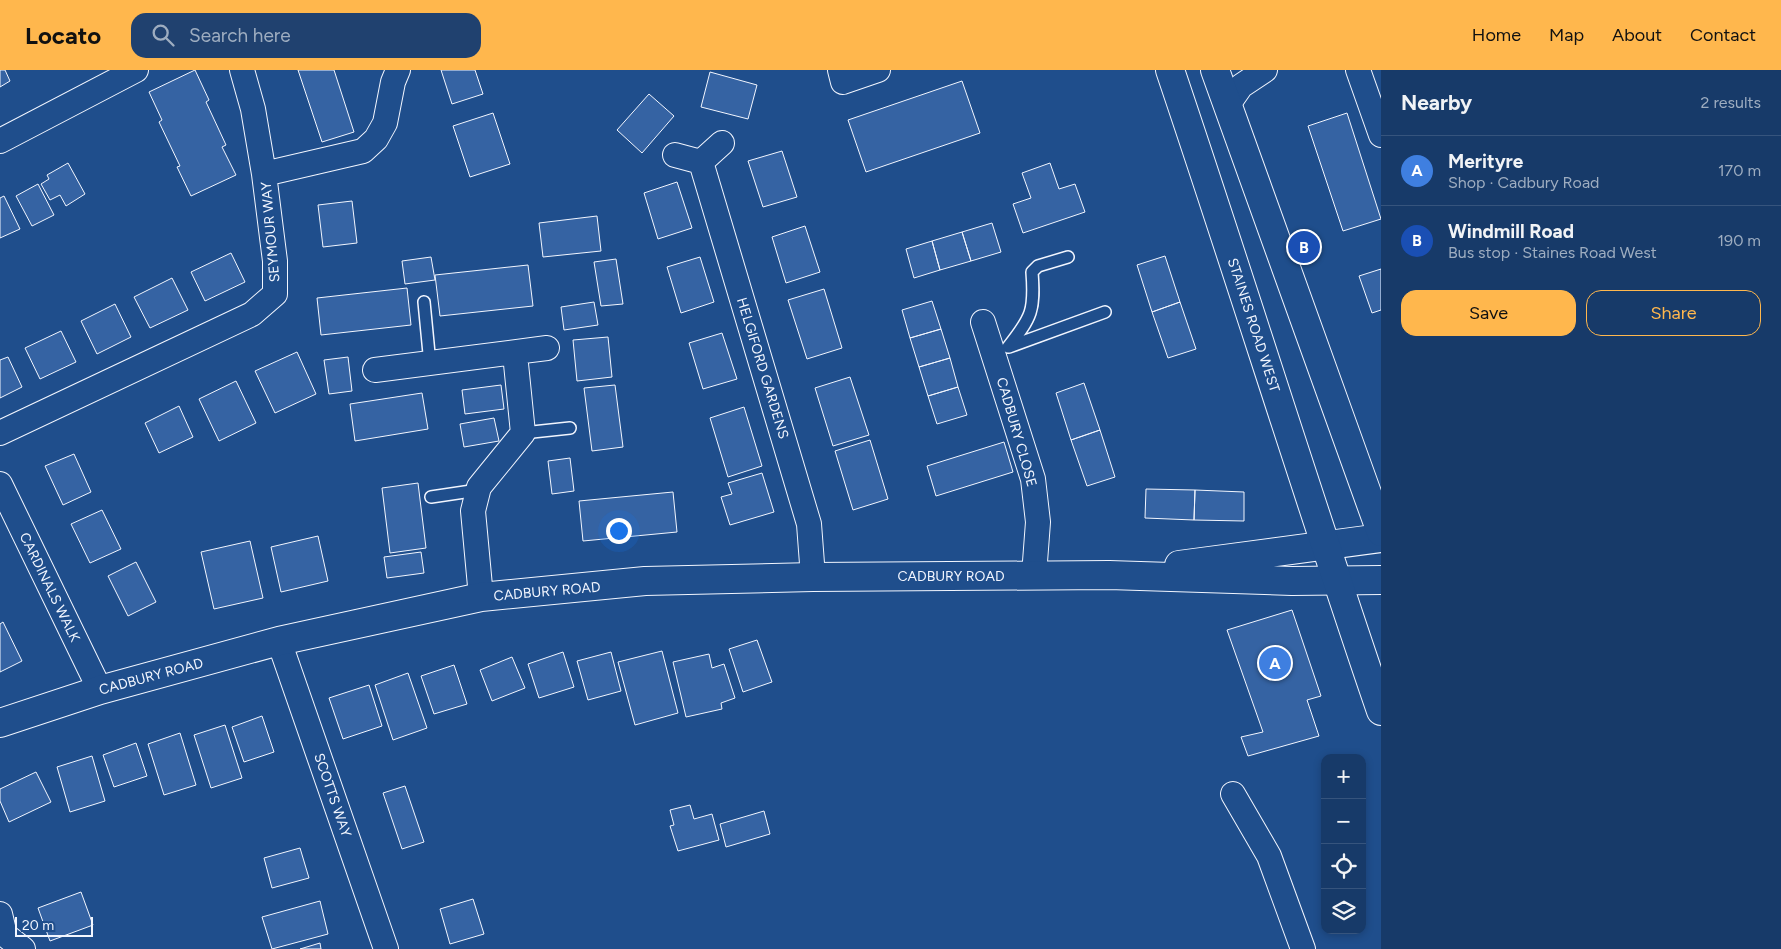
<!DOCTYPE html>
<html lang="en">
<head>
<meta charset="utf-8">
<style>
  body { margin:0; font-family:Figtree,sans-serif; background:#20416f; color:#f1f3f6 }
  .controls { position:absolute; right:15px; bottom:15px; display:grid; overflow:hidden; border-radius:10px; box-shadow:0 2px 8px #0003 }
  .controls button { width:45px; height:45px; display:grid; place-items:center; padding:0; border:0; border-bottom:1px solid #36547d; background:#173a69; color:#f1f3f6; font:25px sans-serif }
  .scale { position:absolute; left:15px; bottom:12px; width:78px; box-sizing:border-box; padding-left:5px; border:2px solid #f2f6ff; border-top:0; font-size:14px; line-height:18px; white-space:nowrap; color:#f2f6ff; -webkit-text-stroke:4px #1f4e8c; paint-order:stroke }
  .you { position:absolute; left:618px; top:460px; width:18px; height:18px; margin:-12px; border:4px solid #fff; border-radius:50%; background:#1a73e8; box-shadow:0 0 0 8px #1a73e833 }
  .badge { display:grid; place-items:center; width:32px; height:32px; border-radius:50%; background:#ffb74d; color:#fff; font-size:16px; font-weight:700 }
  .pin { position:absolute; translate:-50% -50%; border:2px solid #fff; box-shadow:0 1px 5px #0006 }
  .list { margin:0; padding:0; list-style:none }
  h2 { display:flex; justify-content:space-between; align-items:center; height:65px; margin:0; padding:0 20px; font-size:21px }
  h2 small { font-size:16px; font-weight:400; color:#9eadc0 }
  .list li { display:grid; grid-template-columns:32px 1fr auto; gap:15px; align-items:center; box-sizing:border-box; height:70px; padding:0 20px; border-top:1px solid #36547d }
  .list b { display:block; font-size:19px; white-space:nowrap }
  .list p { margin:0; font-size:16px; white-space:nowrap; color:#9eadc0 }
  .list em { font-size:16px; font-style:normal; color:#9eadc0 }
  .actions { display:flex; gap:10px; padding:15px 20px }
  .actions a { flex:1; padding:11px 0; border:1px solid #ffb74d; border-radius:15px; text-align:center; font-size:18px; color:#ffb74d }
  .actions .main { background:#ffb74d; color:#111 }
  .icon { flex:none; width:28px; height:28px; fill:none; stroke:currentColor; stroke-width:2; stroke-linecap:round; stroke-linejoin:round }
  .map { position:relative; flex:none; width:1381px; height:879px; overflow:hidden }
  header { display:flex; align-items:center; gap:30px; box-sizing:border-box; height:70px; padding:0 25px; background:#ffb74d; color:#111 }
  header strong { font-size:24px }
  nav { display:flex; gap:28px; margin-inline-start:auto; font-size:18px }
  .search { width:350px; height:45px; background:#20416f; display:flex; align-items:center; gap:12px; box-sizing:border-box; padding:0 18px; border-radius:15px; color:#9eadc0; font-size:19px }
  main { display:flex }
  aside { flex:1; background:#173a69 }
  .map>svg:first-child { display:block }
  .building { fill:#3563a3; stroke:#f2f6ff }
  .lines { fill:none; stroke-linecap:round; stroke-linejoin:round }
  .lane-casing { stroke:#f2f6ff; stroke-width:14 }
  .street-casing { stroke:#f2f6ff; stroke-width:26 }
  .primary-casing { stroke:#f2f6ff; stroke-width:30 }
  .highway-casing { stroke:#f2f6ff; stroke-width:30 }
  .lane { stroke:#1f4e8c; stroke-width:11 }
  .street { stroke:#1f4e8c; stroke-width:24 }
  .primary { stroke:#1f4e8c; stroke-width:28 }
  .highway { stroke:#1f4e8c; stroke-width:28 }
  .labels { text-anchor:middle; stroke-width:4; stroke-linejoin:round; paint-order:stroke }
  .street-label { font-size:14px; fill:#f2f6ff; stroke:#1f4e8c }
</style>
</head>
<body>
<header>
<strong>Locato</strong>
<div class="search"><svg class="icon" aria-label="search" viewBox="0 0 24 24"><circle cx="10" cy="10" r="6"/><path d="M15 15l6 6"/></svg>Search here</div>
<nav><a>Home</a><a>Map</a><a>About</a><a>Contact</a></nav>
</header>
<main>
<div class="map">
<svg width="1381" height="879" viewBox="0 0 1381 879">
  <rect width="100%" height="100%" fill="#1f4e8c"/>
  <!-- building -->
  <path class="building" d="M0 0H5L10 11 0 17Z
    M195 0 209 30 206 32 226 75 222 77 236 105 191 126 177 97 180 96 159 52 162 50 149 22Z
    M298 0H334L354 62 322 72Z
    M441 0H475L483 24 452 34Z
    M710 2 757 15 748 49 701 37Z
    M962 11 980 63 866 102 848 50Z
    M649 24 674 46 642 83 617 60Z
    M493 43 510 94 470 107 453 56Z
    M1347 43 1381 149 1343 161 1308 56Z
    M782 81 797 127 763 137 748 91Z
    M68 93 85 124 66 136 60 125 50 130 41 114 49 109 47 105Z
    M1050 93 1059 119 1075 114 1085 142 1023 163 1013 134 1031 128 1022 103Z
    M677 112 692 158 658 169 644 123Z
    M38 114 54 145 32 156 16 126Z
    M4 126 20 159 0 168V128Z
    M352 131 357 173 323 177 318 135Z
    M597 146 601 181 543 187 539 153Z
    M992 153 1001 182 971 191 962 162Z
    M805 156 820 202 786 213 772 167Z
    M962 162 971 191 940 200 932 171Z
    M932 171 940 200 914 208 906 179Z
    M231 183 245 212 205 231 191 202Z
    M1165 186 1180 232 1152 242 1137 195Z
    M431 187 435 210 405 214 402 191Z
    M700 187 714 232 681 243 667 197Z
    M616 189 623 234 601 236 594 192Z
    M528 195 533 236 440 246 435 205Z
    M1381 199V240L1372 243 1359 206Z
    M172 208 188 240 150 258 134 227Z
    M407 218 411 255 321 265 317 228Z
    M824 219 842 278 807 289 788 230Z
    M932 231 941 259 910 268 902 240Z
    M594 232 598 255 564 260 561 237Z
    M1180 232 1196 279 1168 288 1152 242Z
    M115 234 131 267 97 284 81 251Z
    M941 259 950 288 919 297 910 268Z
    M61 261 76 292 40 309 25 278Z
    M722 263 737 309 703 319 689 273Z
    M608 267 612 307 577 311 573 270Z
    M297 282 316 324 275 343 255 301Z
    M8 287 22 317 0 328V290Z
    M348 287 352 321 329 324 324 290Z
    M950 288 958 317 928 326 919 297Z
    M850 307 869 365 833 376 815 318Z
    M236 311 256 353 219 371 199 329Z
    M1084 313 1100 360 1071 370 1056 323Z
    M501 315 504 339 465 344 462 320Z
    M615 315 623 377 592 381 584 318Z
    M958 317 967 345 937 354 928 326Z
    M422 323 428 359 355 371 350 334Z
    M179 336 193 367 159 383 145 353Z
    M744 337 762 396 728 407 710 348Z
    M494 348 499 371 464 377 460 354Z
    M1100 360 1115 407 1087 416 1071 370Z
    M870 370 888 429 853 440 835 381Z
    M1004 372 1013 402 936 426 927 396Z
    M74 384 91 422 63 435 45 396Z
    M570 388 574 421 552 424 548 391Z
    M762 403 774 442 730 455 721 427 732 424 728 413Z
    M418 413 426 478 390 483 382 418Z
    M1146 419 1195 420 1194 450 1145 448Z
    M1195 420 1244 422V451L1194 450Z
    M673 422 677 462 583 471 579 431Z
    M102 440 121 479 90 493 71 454Z
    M318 466 328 511 281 522 271 477Z
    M250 471 263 528 214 539 201 482Z
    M421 482 424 503 387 508 384 487Z
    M136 492 156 532 128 546 108 506Z
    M1292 540 1321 626 1307 630 1319 666 1248 686 1241 667 1263 662 1227 560Z
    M3 552 22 591 0 602V554Z
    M757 570 772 612 743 622 729 579Z
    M662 581 678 643 635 655 618 592Z
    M563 582 574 617 539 628 528 594Z
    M611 582 621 621 588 630 577 591Z
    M709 584 712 598 724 594 735 628 721 633 722 639 686 647 673 592Z
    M512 587 525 618 492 631 480 600Z
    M454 595 467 634 434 644 421 606Z
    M408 603 427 658 393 670 375 615Z
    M369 615 382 656 343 669 329 628Z
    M262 646 274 682 244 692 232 657Z
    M225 655 242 708 211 718 194 665Z
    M180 663 196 715 164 725 148 674Z
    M136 673 147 706 114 717 103 685Z
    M92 686 105 731 70 742 57 697Z
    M36 702 51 732 9 752 0 731V719Z
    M405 716 424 772 402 779 383 723Z
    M690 735 694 749 712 744 719 770 678 781 670 756 674 755 670 740Z
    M764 741 770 764 726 777 720 754Z
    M300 778 309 808 272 818 264 788Z
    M81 822 93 855 50 871 38 838Z
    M473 829 484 864 450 874 440 839Z
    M320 831 328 864 272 879 262 847Z
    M320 873 321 879H300Z"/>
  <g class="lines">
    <!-- lane casing -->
    <g class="lane-casing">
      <path id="lane" d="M424 232 430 294
        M1008 277C1032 247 1035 240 1032 202L1038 196 1068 187
        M1009 277 1105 242
        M523 363 570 358
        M431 427 478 420"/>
    </g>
    <!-- street casing -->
    <g class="street-casing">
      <path id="street" d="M242 0 253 39 264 104
        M840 0 843 12 878 0
        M1358 0 1381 65
        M1227 36 1241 16 1265 0
        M0 71 136 0
        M675 85 701 92 722 73
        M701 92 809 454 813 507
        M983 252 1033 409 1038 452 1034 505
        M375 300 547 278
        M0 363 252 244 275 224V191L264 104 363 81 376 69 385 53 393 12 398 0
        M0 414 100 620
        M481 527 473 441 479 417 523 363 515 284
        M279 571 386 879
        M1233 724 1269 786 1303 879
        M0 844 5 865 23 879"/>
    </g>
    <!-- primary casing -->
    <g class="primary-casing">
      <path id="primary" d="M1179 495 1381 468
        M0 653 100 620 279 571 481 527 645 511 813 507 1109 505 1292 511 1381 510"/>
    </g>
    <!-- highway casing -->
    <g class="highway-casing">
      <path id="highway" d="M1170 0C1242 213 1308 428 1381 641
        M1215 0 1381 462"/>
    </g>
    <!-- lane -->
    <use href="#lane" class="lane"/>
    <!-- street -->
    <use href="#street" class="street"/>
    <!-- primary -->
    <use href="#primary" class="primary"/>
    <!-- highway -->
    <use href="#highway" class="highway"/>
  </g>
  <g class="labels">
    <!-- street labels -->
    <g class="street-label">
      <text transform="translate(270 162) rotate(-95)" y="5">SEYMOUR WAY</text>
      <text transform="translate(1254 255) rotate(72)" y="5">STAINES ROAD WEST</text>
      <text transform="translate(763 298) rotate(73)" y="5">HELGIFORD GARDENS</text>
      <text transform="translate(1017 362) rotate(74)" y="5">CADBURY CLOSE</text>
      <text x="951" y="511">CADBURY ROAD</text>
      <text transform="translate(50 517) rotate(64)" y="5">CARDINALS WALK</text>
      <text transform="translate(547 521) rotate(-5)" y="5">CADBURY ROAD</text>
      <text transform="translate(151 606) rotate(-15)" y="5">CADBURY ROAD</text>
      <text transform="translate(333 725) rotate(71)" y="5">SCOTTS WAY</text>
    </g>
  </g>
</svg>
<div class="controls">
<button>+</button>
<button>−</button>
<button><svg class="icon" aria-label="locate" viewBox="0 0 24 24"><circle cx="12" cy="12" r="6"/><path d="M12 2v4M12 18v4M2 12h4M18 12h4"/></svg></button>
<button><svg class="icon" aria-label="layers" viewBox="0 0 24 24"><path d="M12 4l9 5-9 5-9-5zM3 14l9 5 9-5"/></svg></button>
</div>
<div class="scale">20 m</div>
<div class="you"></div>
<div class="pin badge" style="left:1275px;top:593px;background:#3f7fe0">A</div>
<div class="pin badge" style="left:1304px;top:177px;background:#1a4fb4">B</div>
</div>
<aside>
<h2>Nearby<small>2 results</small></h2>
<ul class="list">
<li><span class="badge" style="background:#3f7fe0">A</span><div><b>Merityre</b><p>Shop · Cadbury Road</p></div><em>170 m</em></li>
<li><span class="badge" style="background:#1a4fb4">B</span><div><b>Windmill Road</b><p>Bus stop · Staines Road West</p></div><em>190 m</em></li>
</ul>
<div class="actions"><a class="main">Save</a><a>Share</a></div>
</aside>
</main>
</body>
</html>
